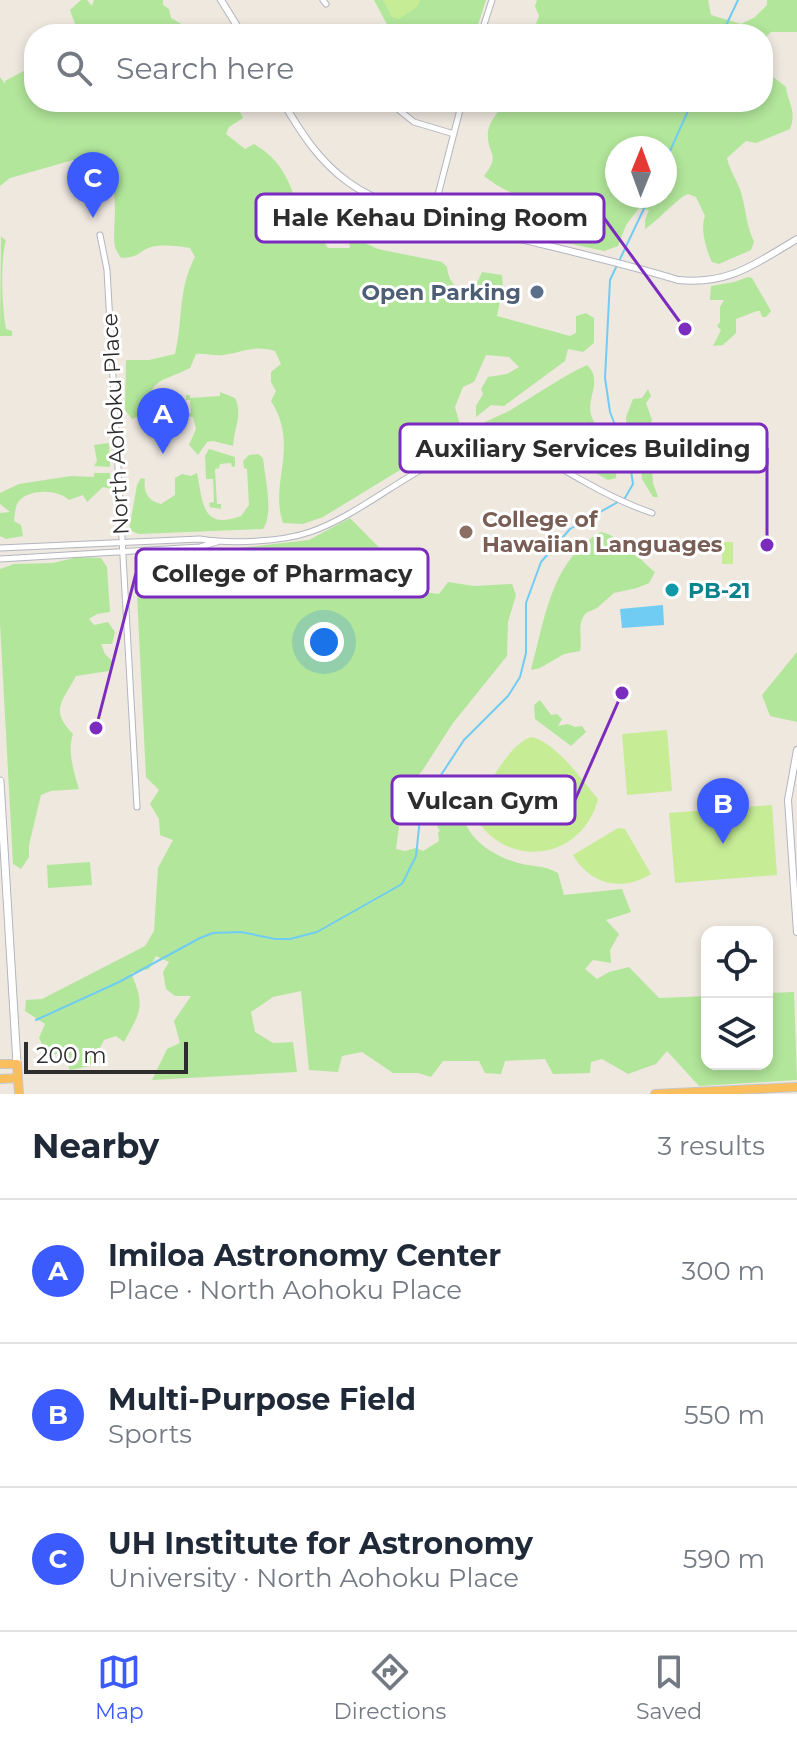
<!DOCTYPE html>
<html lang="en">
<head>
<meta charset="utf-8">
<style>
  body { margin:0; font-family:Montserrat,sans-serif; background:#f6f6f7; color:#1f2937 }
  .controls { position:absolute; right:24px; bottom:24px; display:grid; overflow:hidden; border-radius:16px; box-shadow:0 4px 12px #0003 }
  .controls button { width:72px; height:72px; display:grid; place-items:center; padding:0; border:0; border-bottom:2px solid #e0e1e3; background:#fff; color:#1f2937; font:40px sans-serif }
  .compass { position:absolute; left:605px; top:136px; width:72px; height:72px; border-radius:50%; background:#fff; box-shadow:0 4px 12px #0003; rotate:1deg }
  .scale { position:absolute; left:24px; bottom:20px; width:164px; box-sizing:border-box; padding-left:8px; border:4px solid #2d2d2d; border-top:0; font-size:22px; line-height:28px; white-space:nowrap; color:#2d2d2d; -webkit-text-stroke:6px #fff; paint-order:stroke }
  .you { position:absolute; left:324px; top:642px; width:28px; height:28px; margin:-20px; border:6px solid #fff; border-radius:50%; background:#1a73e8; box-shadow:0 0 0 12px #1a73e833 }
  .badge { display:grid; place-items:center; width:52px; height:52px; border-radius:50%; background:#3c5bfe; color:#fff; font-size:26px; font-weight:700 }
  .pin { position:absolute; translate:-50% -66px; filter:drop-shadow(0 2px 4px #0008) }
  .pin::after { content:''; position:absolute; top:42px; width:28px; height:24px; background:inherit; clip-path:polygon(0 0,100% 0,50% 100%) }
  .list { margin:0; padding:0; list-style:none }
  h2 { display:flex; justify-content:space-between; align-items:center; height:104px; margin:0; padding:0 32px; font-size:34px }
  h2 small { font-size:26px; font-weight:400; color:#747a83 }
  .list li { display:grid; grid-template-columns:52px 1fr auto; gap:24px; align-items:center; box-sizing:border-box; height:144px; padding:0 32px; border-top:2px solid #e0e1e3 }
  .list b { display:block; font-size:30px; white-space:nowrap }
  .list p { margin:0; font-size:26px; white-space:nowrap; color:#747a83 }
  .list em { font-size:26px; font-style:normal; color:#747a83 }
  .icon { flex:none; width:44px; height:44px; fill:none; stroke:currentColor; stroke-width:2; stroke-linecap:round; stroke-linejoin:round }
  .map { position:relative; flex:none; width:797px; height:1094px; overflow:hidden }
  .search { position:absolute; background:#fff; box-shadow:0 4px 12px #0003; left:24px; right:24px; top:24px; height:88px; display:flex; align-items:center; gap:20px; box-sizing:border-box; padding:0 28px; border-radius:32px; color:#747a83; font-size:30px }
  .sheet { height:536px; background:#fff }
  nav { display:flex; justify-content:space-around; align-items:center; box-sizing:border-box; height:112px; border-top:2px solid #e0e1e3; background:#fff; font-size:22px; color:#747a83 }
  nav a { display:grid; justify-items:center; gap:4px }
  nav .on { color:#3c5bfe }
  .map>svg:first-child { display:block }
  .green { fill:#b2e69b; fill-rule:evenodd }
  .pitch { fill:#c6ed96 }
  .water { fill:#70ccf2 }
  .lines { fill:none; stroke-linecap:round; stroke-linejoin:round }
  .stream { stroke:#70ccf2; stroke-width:2 }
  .minor-casing { stroke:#b3b5c0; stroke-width:7 }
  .tertiary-casing { stroke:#b3b5c0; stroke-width:8 }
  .secondary-casing { stroke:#b3b5c0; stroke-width:9 }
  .trunk-casing { stroke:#c8c8c8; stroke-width:10 }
  .minor { stroke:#fff; stroke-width:5 }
  .tertiary { stroke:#fff; stroke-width:6 }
  .secondary { stroke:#fff; stroke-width:7 }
  .trunk { stroke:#fabe5c; stroke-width:8 }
  .service-dot { fill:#5c6f8a; stroke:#fff; stroke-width:3 }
  .education-dot { fill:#8d6e63; stroke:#fff; stroke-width:3 }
  .culture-dot { fill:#0f9aa8; stroke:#fff; stroke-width:3 }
  .labels { text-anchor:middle; stroke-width:6; stroke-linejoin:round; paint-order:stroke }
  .service-label { font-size:22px; font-weight:bold; fill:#4e5e75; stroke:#fff; text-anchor:end }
  .street-label { font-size:22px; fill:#2d2d2d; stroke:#fff }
  .education-label { font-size:22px; font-weight:bold; fill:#785e54; stroke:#fff; text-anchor:start }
  .culture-label { font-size:22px; font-weight:bold; fill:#0d838f; stroke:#fff; text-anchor:start }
  .leader { fill:none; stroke:#7b2cbf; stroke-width:3 }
  .callout-dot { fill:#7b2cbf; stroke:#fff; stroke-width:3 }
  .callout { fill:#fff; stroke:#7b2cbf; stroke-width:3 }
  .callout-label { font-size:24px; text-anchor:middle; font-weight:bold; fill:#2d2d2d }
</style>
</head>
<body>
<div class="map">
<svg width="797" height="1094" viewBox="0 0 797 1094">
  <rect width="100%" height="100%" fill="#eee8df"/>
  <!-- green -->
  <path class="green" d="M81 0H87L92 6 94 0H163V5L169 9 171 18 185 26 191 34H69L75 24 70 10Z
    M374 0H486L475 34H392Z
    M537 0H708L711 15 741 24 755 17 767 5V0H797V32H771L767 36 763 54V34H532L539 16 535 6Z
    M34 61V102H235L243 118 229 127 226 134 245 149 254 144C285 162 290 185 302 218L311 213 322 216 326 225 319 234 328 248H350L349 242 356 239 378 249 442 262 447 267C449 281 453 287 467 291L478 281 482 272 502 275 503 287 497 316 570 336 576 333V316L586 313 594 318V343L583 352 568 349 565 361 504 406 491 405 476 417V406L483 394 481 389 488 377 507 374 519 367 509 357 486 355 474 382 463 387 455 407 460 425 443 435 441 445 323 517 303 524 283 523C269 482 300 446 271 401L276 391 271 382V372L281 364 275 351C254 344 242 353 223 355 214 356 205 353 196 354L190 368C160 383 152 376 145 413L132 419 125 410 126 360H149L175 354C183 321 178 288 195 257L190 248C178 246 163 244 151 247 137 252 141 257 121 258 120 256 115 248 115 247 110 222 130 167 81 168L73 160 10 178 0 186V77L5 84V81L33 66Z
    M763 69 786 87C788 103 797 111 790 129L756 143 746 141 727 158C730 173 739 182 742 196 746 212 747 227 754 242L751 250 719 264 712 262C706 250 700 228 705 216L696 197 688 194C677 198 659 220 645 229V220L649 210 639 208 626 225 618 246 604 251 530 235 524 230 516 208 517 195C506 191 494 184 484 176 502 153 486 154 488 132 489 121 499 112 504 102H763ZM617 148H665V196H617Z
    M1 236 6 241C0 259 2 310 6 329L12 331V336H0Z
    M748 277 752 278 771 311 766 317H762L760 311H757L736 319V333L723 345 713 346 721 330 717 326 720 322V307L724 300H710L711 286 734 282Z
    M587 365C610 387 567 410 611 437L612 445 610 457 617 459 616 478 608 480C568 457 534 438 487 431L485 428V422C493 418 501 415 509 411 536 395 558 379 587 365Z
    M648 389 651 396 646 403 652 420 649 427 653 483 658 497H653L642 479 641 467 627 431 626 417 633 399 642 398Z
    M220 392 235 398C243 415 234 428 233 446L213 441 207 442 198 455 189 445 196 429 193 417 172 415 169 410 170 401H176L177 414 191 413 190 400H186V395H190V398L220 396Z
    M109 443 110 467 94 466 97 461 94 445Z
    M209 449 235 457V466L232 467 231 463 220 464 219 468 215 469 217 504H221V509L210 507 209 503 214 502 213 479H206L205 456Z
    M258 454 263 458C265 478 274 513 263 529L139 534 129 530 137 485 141 478 145 479C143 492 148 501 161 504L175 495V478L182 474 191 476 197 473C203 501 201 531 241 516L249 505 247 469 244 468 243 461 249 455Z
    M94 473H110L111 489 103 487 87 502 83 495 69 500C57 489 30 489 19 501 15 505 15 515 14 521L21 525 23 536 6 539 0 536V513L10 512 0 504V493L19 484 71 476 94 477Z
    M350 518 408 577 406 585 417 591 439 594 448 582 474 586 512 584 516 595 508 622 507 656 453 723 422 771 401 795 393 797V813L399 827 396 849 405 851 416 848 423 851 439 841 438 832 440 831 437 826 440 821 438 815 443 806 442 798 454 775 466 776 473 780C469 791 462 805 464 817 468 840 495 856 515 862 529 867 545 865 558 873L564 895 622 889 631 912 606 920 619 934 610 950 611 963 593 960 585 969 597 979 609 972 629 967 659 998 707 996V1064H767V993L794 992 797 1080 699 1086 667 1051 656 1064 628 1074 602 1059 591 1062 590 1073 553 1074 545 1059 505 1061 501 1074 485 1073 479 1061H443L431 1077 418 1073H393L362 1052 342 1056 338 1072 309 1070 301 991 273 997 251 1012 255 1032 273 1043 293 1042 297 1072 152 1080 167 1049 180 1043 174 1021 191 996H175L166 989 163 972 169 962 156 956 149 969 131 973C146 1007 140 1012 124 1042L116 1036 104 1040 90 1066 70 1070 62 1053 48 1056 39 1038 45 1024 25 1011 26 1000 42 999 145 946 154 931 158 868 173 840 160 835 159 819 150 804 159 790 146 777 136 575 145 571 155 558 180 564 193 553 309 540Z
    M601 532C625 538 636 557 655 572L649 583 637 588 614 593 597 608 586 613C576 624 583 638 580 651L564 654 540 668 531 670C545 619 551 560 601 532Z
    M78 557 101 558 107 567 110 612 97 614 89 619 94 625 108 622 115 632 112 644H101L105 654 112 661 109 671 76 676C63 701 49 710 73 734 67 750 74 773 79 789L51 791 41 795 29 845V857L21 869 13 864 0 623V569L14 564 53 563Z
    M797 652V722L770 716 762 695Z
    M540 700 551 715 557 714 562 719 558 726 568 724 575 727 582 726 586 732 571 746 535 719 534 705Z
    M90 862 92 885 48 888 47 865Z"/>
  <!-- pitch -->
  <path class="pitch" d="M383 0H420V1L417 7 399 19 392 17Z
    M722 542H733V564H722Z
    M667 730 672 791 627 795 622 734Z
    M531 737C555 741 583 781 598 799 582 862 503 871 473 813 485 792 507 745 531 737Z
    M772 805 777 875 675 883 669 813Z
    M618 828 625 829 651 874C623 892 590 885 573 855Z"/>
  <!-- water -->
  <path class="water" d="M663 605 664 625 622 628 620 609Z"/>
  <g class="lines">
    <!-- stream -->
    <path class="stream" d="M722 34 738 0
      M665 162 692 102
      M36 1020 119 982 200 938 213 933 241 932 275 939H290L317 932 402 884 416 856 420 818 435 784 464 740 508 696 520 677 526 653V603L541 562 570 529 625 498 633 484 630 464 610 412 605 378 610 280 650 196"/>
    <!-- minor casing -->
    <g class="minor-casing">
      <path id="minor" d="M323 0 326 4
        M481 34 492 0
        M389 102 414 122 454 134
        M432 218 462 102
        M100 235 107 270 137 807
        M0 548 200 539C231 544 281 542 310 532 346 520 384 491 417 472 439 458 462 442 490 442 525 442 555 466 585 482 606 494 629 505 652 513
        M0 559 200 547 217 542"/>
    </g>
    <!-- tertiary casing -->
    <g class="tertiary-casing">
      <path id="tertiary" d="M221 0 242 34
        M283 102C301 133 319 161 348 182 387 210 436 218 481 229 546 246 613 260 678 280 729 285 755 264 797 239
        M797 750 788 800 797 932"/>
    </g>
    <!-- secondary casing -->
    <g class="secondary-casing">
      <path id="secondary" d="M0 781 17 1064"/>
    </g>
    <!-- trunk casing -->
    <g class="trunk-casing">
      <path id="trunk" d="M0 1064H17L19 1094
        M0 1079 18 1078
        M655 1094 797 1087"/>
    </g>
    <!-- minor -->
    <use href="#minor" class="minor"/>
    <!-- tertiary -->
    <use href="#tertiary" class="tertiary"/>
    <!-- secondary -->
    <use href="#secondary" class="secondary"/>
    <!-- trunk -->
    <use href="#trunk" class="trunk"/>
  </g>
  <!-- markers -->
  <circle class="service-dot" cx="537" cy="292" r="8"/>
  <circle class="education-dot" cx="466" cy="532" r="8"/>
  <circle class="culture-dot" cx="672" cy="590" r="8"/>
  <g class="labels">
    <!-- service labels -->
    <g class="service-label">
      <text x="521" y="300">Open Parking</text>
    </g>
    <!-- street labels -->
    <g class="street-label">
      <text transform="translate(115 424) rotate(-93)" y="8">North Aohoku Place</text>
    </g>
    <!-- education labels -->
    <g class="education-label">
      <text x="482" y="527">College of<tspan x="482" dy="25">Hawaiian Languages</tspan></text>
    </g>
    <!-- culture labels -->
    <g class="culture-label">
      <text x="688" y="598">PB-21</text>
    </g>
  </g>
  <!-- callouts -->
  <path class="leader" d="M685 329L604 218M767 545L767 448M96 728L136 573M622 693L575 800"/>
  <g class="callout-dot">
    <circle cx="685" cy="329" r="8"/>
    <circle cx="767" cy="545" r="8"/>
    <circle cx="96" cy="728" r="8"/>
    <circle cx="622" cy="693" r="8"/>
  </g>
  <g class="callout">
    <rect x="256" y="194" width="348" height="48" rx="8"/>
    <rect x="400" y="424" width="367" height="48" rx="8"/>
    <rect x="136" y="549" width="292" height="48" rx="8"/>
    <rect x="392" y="776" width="183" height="48" rx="8"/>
  </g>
  <g class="callout-label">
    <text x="430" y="226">Hale Kehau Dining Room</text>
    <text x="583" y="457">Auxiliary Services Building</text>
    <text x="282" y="582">College of Pharmacy</text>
    <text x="483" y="809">Vulcan Gym</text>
  </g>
</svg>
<div class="controls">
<button><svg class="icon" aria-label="locate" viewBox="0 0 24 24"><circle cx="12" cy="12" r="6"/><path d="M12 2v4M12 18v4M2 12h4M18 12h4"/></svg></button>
<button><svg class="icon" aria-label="layers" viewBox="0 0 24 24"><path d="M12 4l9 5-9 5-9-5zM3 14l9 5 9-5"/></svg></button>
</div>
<svg class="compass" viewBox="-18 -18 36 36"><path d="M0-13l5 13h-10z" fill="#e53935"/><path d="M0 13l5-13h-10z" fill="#747a83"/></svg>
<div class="scale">200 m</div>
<div class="you"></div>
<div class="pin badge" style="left:163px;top:454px">A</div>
<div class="pin badge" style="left:723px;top:844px">B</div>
<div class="pin badge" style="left:93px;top:218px">C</div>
<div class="search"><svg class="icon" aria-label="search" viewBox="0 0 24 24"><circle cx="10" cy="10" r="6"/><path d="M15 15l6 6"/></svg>Search here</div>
</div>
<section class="sheet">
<h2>Nearby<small>3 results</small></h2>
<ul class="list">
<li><span class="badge">A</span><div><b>Imiloa Astronomy Center</b><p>Place · North Aohoku Place</p></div><em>300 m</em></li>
<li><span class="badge">B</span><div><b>Multi-Purpose Field</b><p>Sports</p></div><em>550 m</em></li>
<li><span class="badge">C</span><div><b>UH Institute for Astronomy</b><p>University · North Aohoku Place</p></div><em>590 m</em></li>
</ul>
</section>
<nav>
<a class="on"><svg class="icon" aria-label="map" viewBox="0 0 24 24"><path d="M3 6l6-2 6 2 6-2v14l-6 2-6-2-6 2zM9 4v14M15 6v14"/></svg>Map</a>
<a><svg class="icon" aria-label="directions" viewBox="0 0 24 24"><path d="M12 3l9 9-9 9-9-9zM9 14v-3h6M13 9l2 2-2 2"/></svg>Directions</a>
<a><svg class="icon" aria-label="saved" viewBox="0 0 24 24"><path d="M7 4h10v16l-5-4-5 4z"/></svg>Saved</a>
</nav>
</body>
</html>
